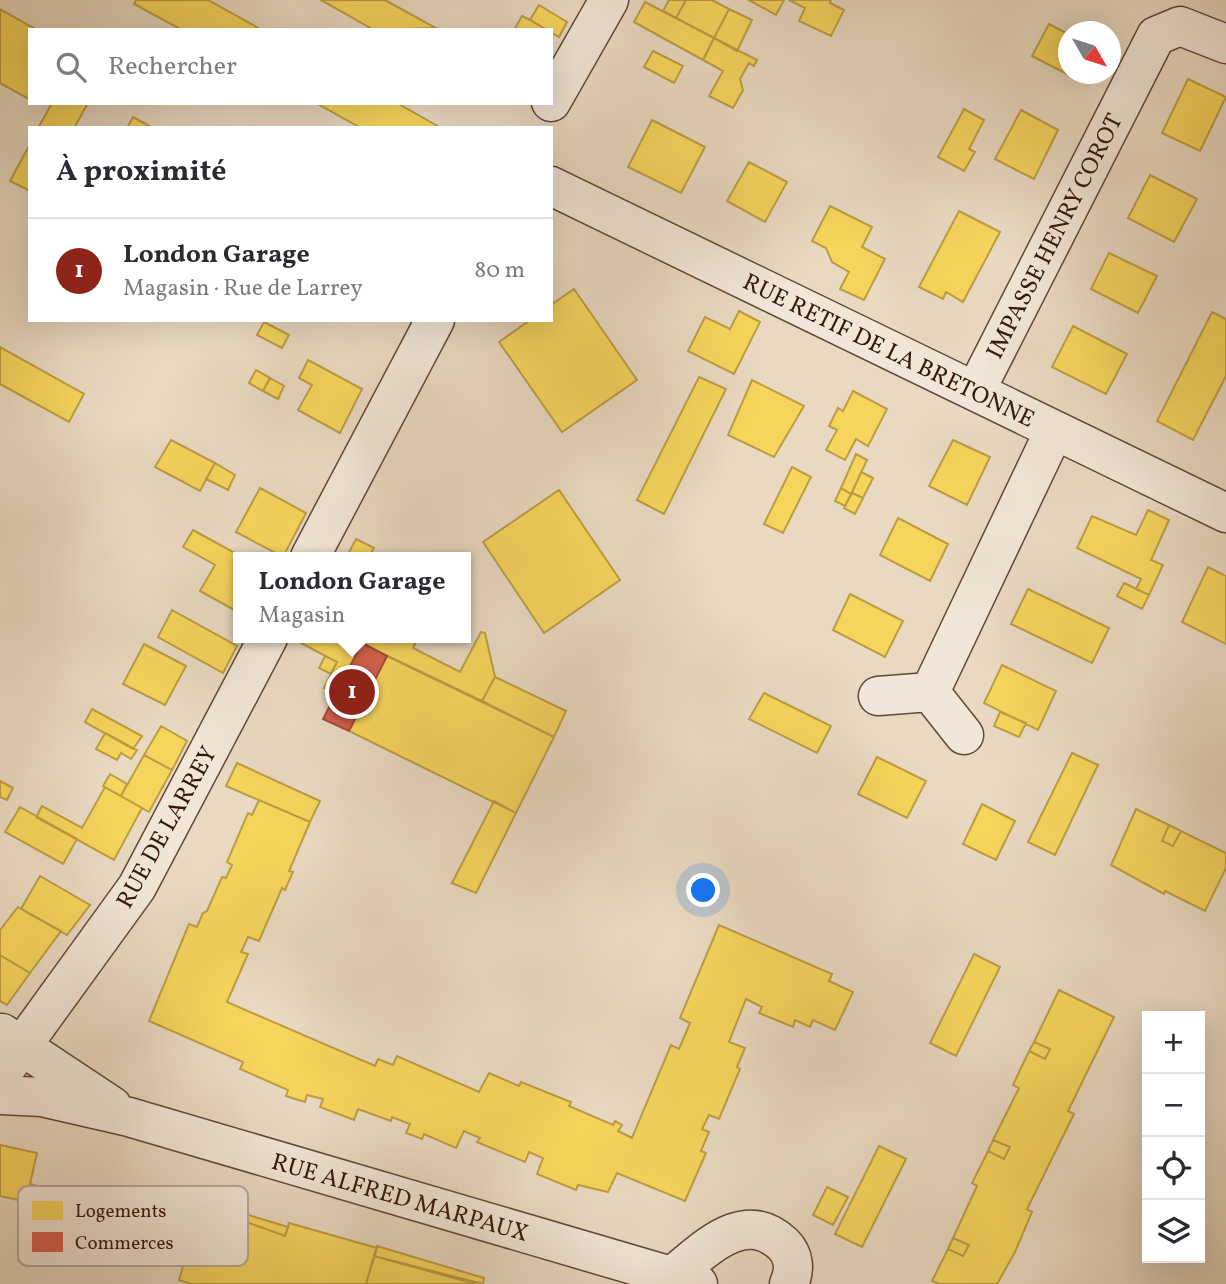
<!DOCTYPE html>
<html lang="fr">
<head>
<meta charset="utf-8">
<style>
  body { margin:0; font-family:Vollkorn,serif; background:#f2f2f3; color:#2b2b33 }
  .controls { position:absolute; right:21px; bottom:21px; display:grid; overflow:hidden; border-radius:0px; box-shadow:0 7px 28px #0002 }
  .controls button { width:63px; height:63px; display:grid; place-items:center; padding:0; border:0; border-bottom:2px solid #e1e1e2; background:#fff; color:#2b2b33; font:35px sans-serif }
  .compass { position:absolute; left:1058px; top:21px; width:63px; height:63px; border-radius:50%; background:#fff; box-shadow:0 7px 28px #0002; rotate:129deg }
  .you { position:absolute; left:704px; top:891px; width:24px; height:24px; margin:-18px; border:5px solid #fff; border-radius:50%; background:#1a73e8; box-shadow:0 0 0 10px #1a73e833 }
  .badge { display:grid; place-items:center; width:46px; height:46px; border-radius:50%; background:#8f2418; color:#fff; font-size:23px; font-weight:700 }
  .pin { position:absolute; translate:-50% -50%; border:4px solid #fff; box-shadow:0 2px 7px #0006 }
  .popup { position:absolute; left:233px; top:552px; width:238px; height:91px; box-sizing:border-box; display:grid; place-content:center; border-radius:0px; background:#fff; filter:drop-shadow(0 2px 5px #0005); font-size:23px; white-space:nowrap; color:#7c7c81 }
  .popup b { font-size:26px; color:#2b2b33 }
  .popup::after { content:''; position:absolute; left:50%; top:100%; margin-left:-14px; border:14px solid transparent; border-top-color:#fff }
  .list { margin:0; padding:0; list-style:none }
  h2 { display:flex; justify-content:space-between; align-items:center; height:91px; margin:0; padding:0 28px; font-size:30px }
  h2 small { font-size:23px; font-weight:400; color:#7c7c81 }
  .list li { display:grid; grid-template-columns:46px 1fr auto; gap:21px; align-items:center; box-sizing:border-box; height:105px; padding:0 28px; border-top:2px solid #e1e1e2 }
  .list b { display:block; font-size:26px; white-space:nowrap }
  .list p { margin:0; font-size:23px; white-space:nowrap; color:#7c7c81 }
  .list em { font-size:23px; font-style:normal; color:#7c7c81 }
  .icon { flex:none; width:38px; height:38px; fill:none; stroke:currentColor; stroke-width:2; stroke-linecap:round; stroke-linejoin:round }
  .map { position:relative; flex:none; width:1226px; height:1284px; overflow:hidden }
  .search { position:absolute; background:#fff; box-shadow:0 7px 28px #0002; left:28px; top:28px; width:525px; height:77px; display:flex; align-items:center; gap:18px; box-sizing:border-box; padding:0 24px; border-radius:0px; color:#7c7c81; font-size:26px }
  .panel { position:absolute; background:#fff; box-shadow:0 7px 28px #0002; left:28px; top:126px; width:525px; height:196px; border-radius:0px }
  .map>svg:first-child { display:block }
  .homes { fill:#f6d55c; stroke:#bc9d43; stroke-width:2 }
  .shops { fill:#d6604d; stroke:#a64b38; stroke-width:2 }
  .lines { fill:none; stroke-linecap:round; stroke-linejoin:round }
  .minor-casing { stroke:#624936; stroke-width:41 }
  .minor { stroke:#f1e6d7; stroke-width:38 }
  .labels { text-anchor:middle; stroke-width:7; stroke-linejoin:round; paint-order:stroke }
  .street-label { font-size:24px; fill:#351908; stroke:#f1e6d7 }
  .key { fill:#f1e6d7; stroke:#b9a899; stroke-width:2 }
  .key-label { font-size:19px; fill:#351908 }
</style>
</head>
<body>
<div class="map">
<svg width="1226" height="1284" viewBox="0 0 1226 1284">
  <rect width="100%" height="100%" fill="#e9d9c1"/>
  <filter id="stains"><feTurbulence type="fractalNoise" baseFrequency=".00286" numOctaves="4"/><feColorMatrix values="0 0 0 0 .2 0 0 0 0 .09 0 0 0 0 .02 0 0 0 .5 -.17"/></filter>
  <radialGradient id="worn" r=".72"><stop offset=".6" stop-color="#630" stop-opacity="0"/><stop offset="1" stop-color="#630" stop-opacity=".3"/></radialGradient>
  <!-- homes -->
  <path class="homes" d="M136 0H208L262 30H182L134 4Z
    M321 0H385L436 28 374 30Z
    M669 0H686L676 18 663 11Z
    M686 0H712L729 9 714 38 676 18Z
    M749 0H784L776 15Z
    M789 0H831L830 3 844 10 831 36 799 21 805 8Z
    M645 2 714 38 703 60 634 22Z
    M539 5 567 22 559 37 530 20Z
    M0 9 37 30H30L29 99 0 83Z
    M729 9 752 20 737 51 714 38Z
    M522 16 530 20 547 30H514Z
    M1049 24 1068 34V74H1089L1084 83 1032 56Z
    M714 38 757 60 754 66 749 63 740 79 743 90 733 108 709 96 723 71 703 60Z
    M653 51 683 66 674 83 644 67Z
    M1188 79 1226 97 1200 151 1162 133Z
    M52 103H88L74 128H38Z
    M316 103H397L441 128H361Z
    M964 109 984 120 969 149 975 152 964 171 938 157Z
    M1021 110 1058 130 1034 179 995 159Z
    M133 117 153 128H127Z
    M652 120 705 147 681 193 628 167Z
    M30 144V191L10 181Z
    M749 162 787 182 765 222 727 201Z
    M1150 175 1197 199 1174 242 1128 218Z
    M830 206 872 227 862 247 885 259 864 300 840 289 849 272 832 262 826 248 812 241Z
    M959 211 1000 232 963 302 946 292 943 299 919 287Z
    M1109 253 1157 276 1138 313 1091 289Z
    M574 289 637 380 562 432 499 342 530 320H551V305Z
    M739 311 760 322 734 374 688 351 705 317 730 329Z
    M1212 312 1226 319V376L1193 440 1157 421Z
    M264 322 289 335 282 348 257 335Z
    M1073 326 1127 354 1106 394 1052 367Z
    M0 347 84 394 69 422 0 384Z
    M308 360 362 389 340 433 298 410 312 385 299 378Z
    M256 370 270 378 263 391 249 383Z
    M699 377 726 389 664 514 637 500Z
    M270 378 284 386 278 399 263 391Z
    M752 380 804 406 774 457 728 435Z
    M853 391 887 409 868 446 856 439 845 460 826 450 837 430 829 426 838 408 843 411Z
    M171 440 215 463 200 491 155 467Z
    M953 440 990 457 967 505 929 486Z
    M856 454 867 460 851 494 841 488Z
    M215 463 235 475 228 490 206 479Z
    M792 467 811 477 783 533 764 524Z
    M861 472 873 478 863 498 852 493Z
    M260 488 306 513 283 557 236 532Z
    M841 488 851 494 845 506 835 501Z
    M559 490 620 580 544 633 483 542Z
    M852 493 863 498 855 514 844 508Z
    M1148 510 1169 520 1151 560 1163 565 1149 595 1136 589 1141 579 1077 548 1092 516 1136 535Z
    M898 518 948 544 930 581 880 555Z
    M193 530 242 557H238V612L200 591 215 565 183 547Z
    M356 539 374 548 369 557 347 556Z
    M1208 567 1226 576V644L1182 622Z
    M1124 583 1149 595 1142 609 1117 596Z
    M1028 589 1109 628 1092 663 1011 624Z
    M850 594 903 621 885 657 833 630Z
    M172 610 237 646 223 673 158 637Z
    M481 632 485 633 495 677 482 701 352 639 418 638 413 648 460 672Z
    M304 638H350L362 643 337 692 324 688 337 662 301 643Z
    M144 644 186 666 165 705 123 684Z
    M325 656 337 662 331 674 319 668Z
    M387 656 554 737 516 813 349 731Z
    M1002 665 1056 691 1038 730 984 703Z
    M495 677 566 711 554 737 482 701Z
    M764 693 831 726 817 753 749 719Z
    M92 709 142 736 133 749 85 722Z
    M1000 712 1026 723 1019 737 994 726Z
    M161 726 187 741 172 770 144 755Z
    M105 733 137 750 131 759 121 753 117 760 96 749Z
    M1072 753 1098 765 1055 855 1028 842Z
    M144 755 172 770 149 812 121 796Z
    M877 757 926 781 907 818 858 794Z
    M237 763 320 801 310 822 226 786Z
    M110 774 127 784 121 796 103 786Z
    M0 781 13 788 7 800 0 797Z
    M105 787 142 808 114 860 36 817 42 806 82 828Z
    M259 800 310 822 289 871 293 872 285 890 282 888 259 941 248 937 241 952 248 954 227 1002 375 1066 378 1059 393 1065 397 1056 479 1092 489 1073 519 1086 521 1082 571 1102 569 1106 613 1125 615 1121 622 1125 618 1131 632 1138 671 1045 679 1049 690 1023 680 1018 719 925 832 974 829 981 853 992 835 1030 813 1020 810 1027 795 1020 793 1027 759 1013 762 1007 746 999 729 1042 745 1048 737 1067 740 1069 719 1119 709 1115 702 1129 709 1132 701 1151 706 1153 685 1201 617 1173 608 1192 578 1185 576 1190 537 1174 543 1158 529 1152 525 1162 477 1142 480 1138 464 1131 456 1148 424 1134 422 1139 406 1133 410 1124 392 1117 391 1121 358 1109 354 1120 320 1107 323 1099 307 1095 305 1102 286 1096 288 1090 240 1069 243 1062 149 1021 189 924 197 927 203 913 207 911 222 877 226 878 232 865 227 862 248 813 252 815Z
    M494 801 516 813 476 893 452 883Z
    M982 804 1015 821 996 860 963 844Z
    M20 807 77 839 63 864 5 832Z
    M1136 809 1169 825 1162 841 1173 846 1181 831 1226 853V868L1205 911 1165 891 1164 894 1111 865Z
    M1169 825 1181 831 1173 846 1162 841Z
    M40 876 90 905 67 935 21 909Z
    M18 907 61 931 30 973 0 955V930Z
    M974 954 1000 967 956 1056 930 1043Z
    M0 955 30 973 7 1005 0 1001Z
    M1059 990 1114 1017 1068 1111 1074 1114 1027 1209 1032 1212 1015 1252 997 1284H939L932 1281 948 1249 963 1256 969 1245 953 1238 977 1186 972 1183 988 1151 1004 1159 1010 1147 993 1140 1019 1088 1013 1085 1029 1051 1045 1059 1050 1049 1034 1042Z
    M1034 1042 1050 1049 1045 1059 1029 1051Z
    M993 1140 1010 1147 1004 1159 988 1151Z
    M0 1145 37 1153 30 1184 54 1190 50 1207 0 1196Z
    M879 1146 906 1159 862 1247 835 1234Z
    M827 1187 848 1197 833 1225 813 1215Z
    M210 1203 232 1210 227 1225 205 1218Z
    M232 1210 288 1227 285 1236 230 1216Z
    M198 1216 227 1225 230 1216 285 1236 289 1223 377 1248 366 1284H191L179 1280Z
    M953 1238 969 1245 963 1256 948 1249Z
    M100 1239 124 1245 120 1259 96 1254Z
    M377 1246 484 1278 483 1284 374 1256Z
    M374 1256 475 1284H366Z"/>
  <!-- shops -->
  <path class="shops" d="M362 643 387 656 349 731 323 719Z"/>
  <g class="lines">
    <!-- minor casing -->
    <g class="minor-casing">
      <path id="minor" d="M551 102 609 0
        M551 186 1226 513
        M976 390 1156 36 1180 26 1226 44
        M310 557 435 320
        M930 692 1054 431
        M930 692 964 735
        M878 696 930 692
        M2 1033 112 1106
        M0 1076 137 887 268 638
        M0 1095 42 1097 129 1117 698 1284
        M672 1276C704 1251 743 1207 783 1244 795 1256 795 1270 789 1284"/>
    </g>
    <!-- minor -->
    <use href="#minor" class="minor"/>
  </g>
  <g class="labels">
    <!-- street labels -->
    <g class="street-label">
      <text transform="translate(1054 236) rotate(-63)" y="8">IMPASSE HENRY COROT</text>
      <text transform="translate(889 350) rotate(26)" y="8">RUE RETIF DE LA BRETONNE</text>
      <text transform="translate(166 827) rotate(-61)" y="8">RUE DE LARREY</text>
      <text transform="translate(400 1197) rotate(16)" y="8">RUE ALFRED MARPAUX</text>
    </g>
  </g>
  <!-- legend -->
  <rect x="18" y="1186" width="230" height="80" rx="10" class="key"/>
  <rect x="32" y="1201" width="31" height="19" fill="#f6d55c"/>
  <rect x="32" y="1232" width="31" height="20" fill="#d6604d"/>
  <g class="key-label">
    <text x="75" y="1217">Logements</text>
    <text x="75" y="1249">Commerces</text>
  </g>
  <rect width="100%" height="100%" filter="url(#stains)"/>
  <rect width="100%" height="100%" fill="url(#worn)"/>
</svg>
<div class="controls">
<button>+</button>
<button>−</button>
<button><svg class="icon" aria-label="locate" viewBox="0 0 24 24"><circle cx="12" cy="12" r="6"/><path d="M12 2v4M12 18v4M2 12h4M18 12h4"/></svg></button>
<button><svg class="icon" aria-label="layers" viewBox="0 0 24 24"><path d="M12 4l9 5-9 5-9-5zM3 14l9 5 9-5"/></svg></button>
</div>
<svg class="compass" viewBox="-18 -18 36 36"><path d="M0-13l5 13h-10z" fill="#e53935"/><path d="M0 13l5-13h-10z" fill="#7c7c81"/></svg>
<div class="you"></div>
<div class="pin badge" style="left:352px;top:692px">1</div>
<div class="popup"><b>London Garage</b>Magasin</div>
<div class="search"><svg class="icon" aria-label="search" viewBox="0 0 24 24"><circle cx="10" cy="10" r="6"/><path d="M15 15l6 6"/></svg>Rechercher</div>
<section class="panel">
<h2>À proximité<small></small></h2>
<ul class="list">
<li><span class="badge">1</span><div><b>London Garage</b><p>Magasin · Rue de Larrey</p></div><em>80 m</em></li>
</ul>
</section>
</div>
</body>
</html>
